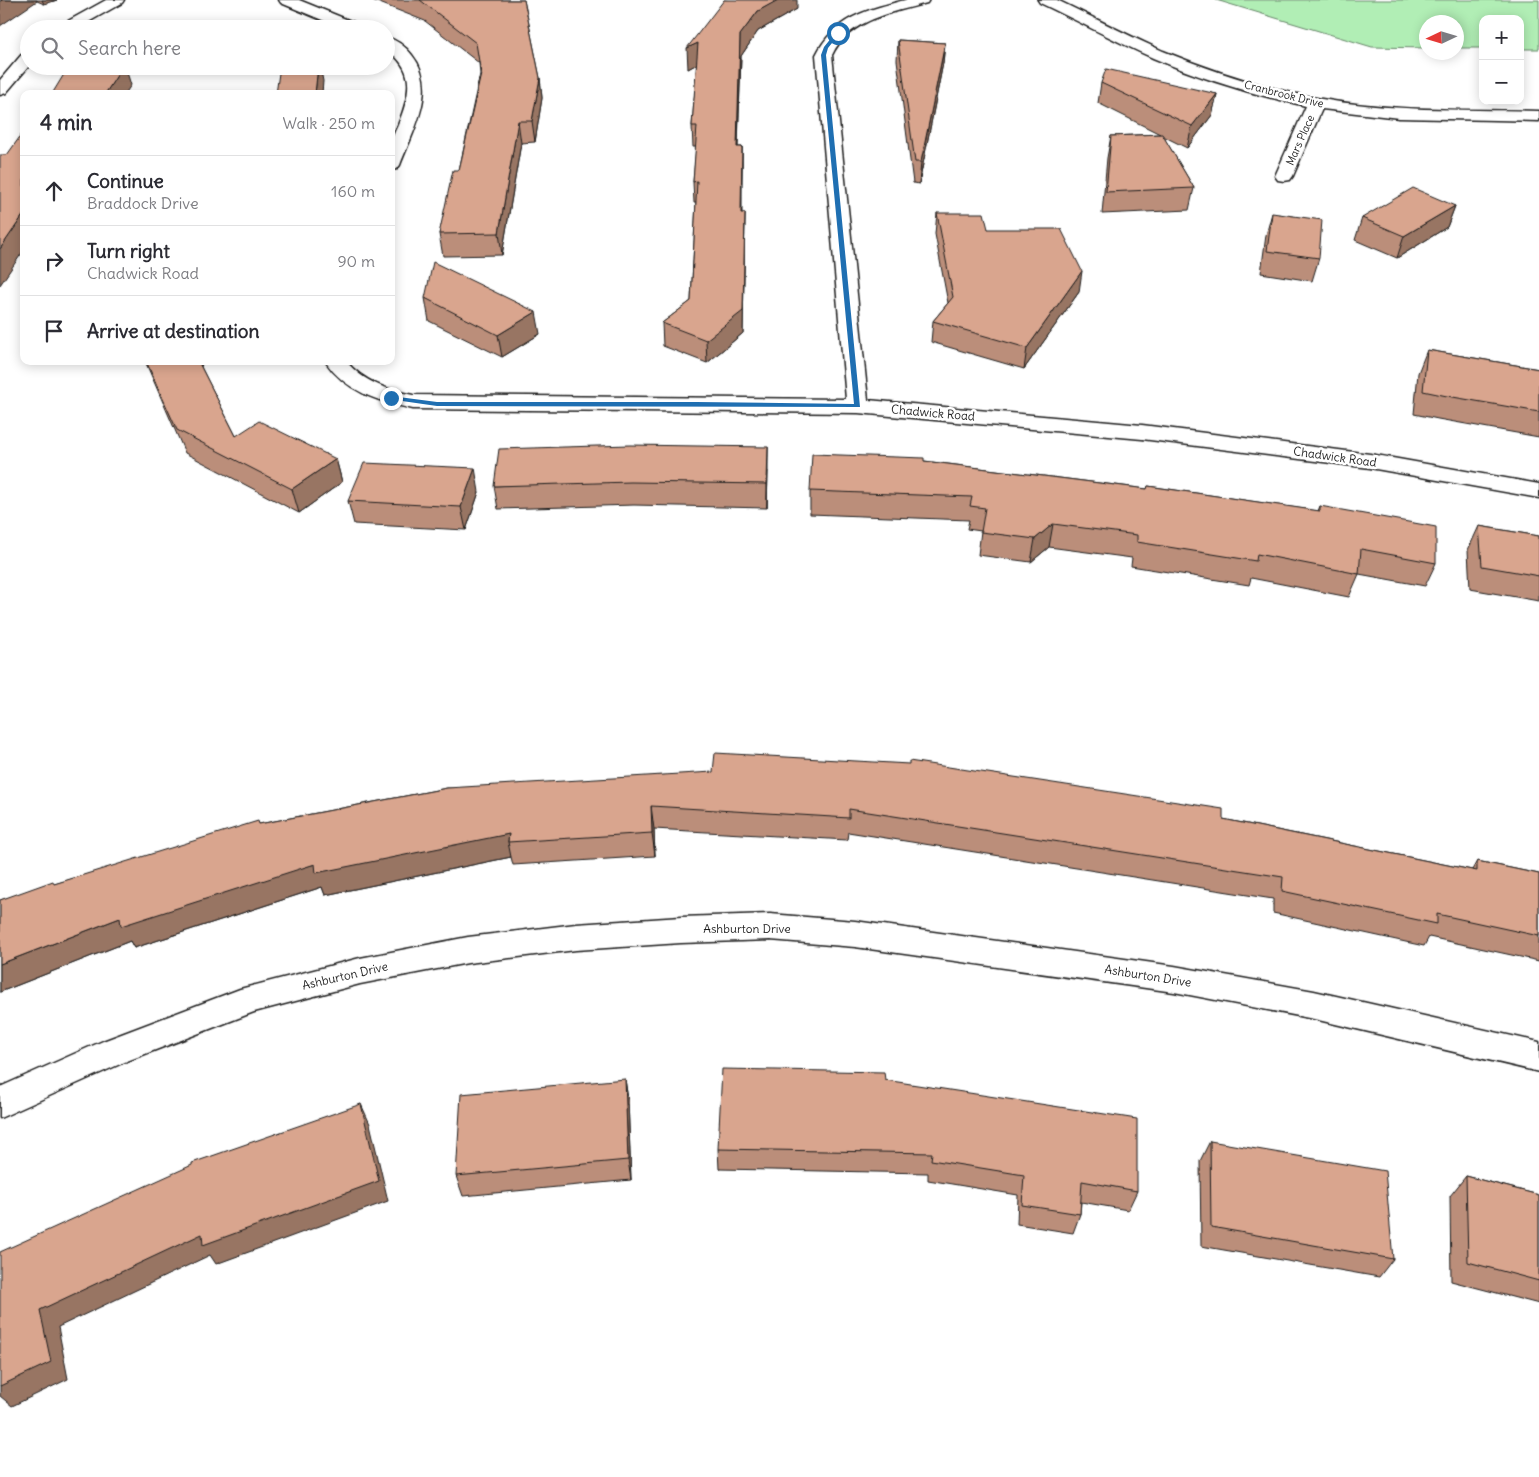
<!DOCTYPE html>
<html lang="en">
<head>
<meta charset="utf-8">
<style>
  body { margin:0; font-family:Delius,sans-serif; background:#f2f2f3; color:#2b2b33 }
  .controls { position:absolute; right:15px; top:15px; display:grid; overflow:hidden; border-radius:10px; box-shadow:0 2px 12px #0003 }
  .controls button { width:45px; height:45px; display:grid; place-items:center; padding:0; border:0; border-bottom:1px solid #e1e1e2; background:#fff; color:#2b2b33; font:25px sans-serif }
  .compass { position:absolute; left:1419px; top:15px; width:45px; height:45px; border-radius:50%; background:#fff; box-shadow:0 2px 12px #0003; rotate:266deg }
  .stop { position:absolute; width:15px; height:15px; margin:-11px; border:4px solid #1f6fb2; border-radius:50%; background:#fff }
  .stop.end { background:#1f6fb2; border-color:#fff; box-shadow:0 1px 5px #0008 }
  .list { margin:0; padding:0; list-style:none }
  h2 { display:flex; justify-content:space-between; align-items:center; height:65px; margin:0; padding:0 20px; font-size:21px }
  h2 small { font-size:16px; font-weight:400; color:#7c7c81 }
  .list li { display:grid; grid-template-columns:32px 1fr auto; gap:15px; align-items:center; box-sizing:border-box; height:70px; padding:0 20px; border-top:1px solid #e1e1e2 }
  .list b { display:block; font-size:19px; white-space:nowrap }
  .list p { margin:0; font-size:16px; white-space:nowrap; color:#7c7c81 }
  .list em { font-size:16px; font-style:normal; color:#7c7c81 }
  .icon { flex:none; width:28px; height:28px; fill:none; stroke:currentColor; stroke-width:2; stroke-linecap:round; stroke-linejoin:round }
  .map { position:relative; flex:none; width:1539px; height:1477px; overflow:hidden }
  .search { position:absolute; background:#fff; box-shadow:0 2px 12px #0003; left:20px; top:20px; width:375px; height:55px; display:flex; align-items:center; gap:12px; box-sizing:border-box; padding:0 18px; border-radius:28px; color:#7c7c81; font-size:19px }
  .panel { position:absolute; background:#fff; box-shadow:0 2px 12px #0003; left:20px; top:90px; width:375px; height:275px; border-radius:10px }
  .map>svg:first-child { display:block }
  .green { fill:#b1eeb5; stroke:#668568 }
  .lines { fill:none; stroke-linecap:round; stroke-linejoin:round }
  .street-casing { stroke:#1c1c1c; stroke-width:3 }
  .street { fill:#fff; fill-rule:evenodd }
  .wall { fill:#bb8e7a; stroke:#1c1c1c }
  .shaded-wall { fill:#987463; stroke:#1c1c1c }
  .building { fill:#d9a58e; stroke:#1c1c1c }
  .route { fill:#1f6fb2 }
  .labels { text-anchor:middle; stroke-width:5; stroke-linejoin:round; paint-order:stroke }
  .far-street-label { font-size:11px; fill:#1c1c1c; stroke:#fff }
  .street-label { font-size:12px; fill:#1c1c1c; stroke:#fff }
</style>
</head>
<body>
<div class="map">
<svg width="1539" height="1477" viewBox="0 0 1539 1477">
  <rect width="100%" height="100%" fill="#fff"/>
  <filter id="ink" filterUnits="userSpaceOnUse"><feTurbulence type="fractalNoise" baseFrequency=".02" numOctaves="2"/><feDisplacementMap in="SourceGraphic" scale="10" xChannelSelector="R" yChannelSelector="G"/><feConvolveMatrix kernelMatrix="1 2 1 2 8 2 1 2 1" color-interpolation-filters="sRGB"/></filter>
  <g filter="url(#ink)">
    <!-- green -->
    <path class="green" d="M1216 0H1539V49H1520V19H1483V48H1457L1456 22H1426V48L1372 47Z"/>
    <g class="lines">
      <!-- street casing -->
      <g class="street-casing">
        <path id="street" d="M106 0H124L122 3 76 29H56L59 26Z
          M279 0H299L363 26 366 29H344L281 3Z
          M905 0H929L927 3C892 13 849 19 832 55L868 400 1142 425 1370 454 1539 484V498L1370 468 1142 439 858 413 413 409C378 401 346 392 325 361H346C363 382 388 390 413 395L846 399 816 55C835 17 867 10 905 0Z
          M1038 0H1057C1093 17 1127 35 1163 51 1212 71 1264 88 1316 98 1389 112 1465 109 1539 111V121L1399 118 1322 109 1293 176 1290 180 1284 181 1278 180 1275 176 1306 106C1254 95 1202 79 1153 58 1115 41 1078 21 1040 3Z
          M386 37C397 40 405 46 412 55 439 88 413 131 400 165L397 169 391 170C391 162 390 151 391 143 392 137 396 130 398 125 410 94 417 70 386 49Z
          M29 51V66L6 93 0 95V80L23 53Z
          M770 914 855 921 1174 966 1314 991 1539 1042V1072L1314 1019 1174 992 855 947 770 940 681 943 576 950 468 963 360 984 254 1012 127 1061 0 1118V1087L103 1041 240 989 360 958 468 937 576 924 681 917Z"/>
      </g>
      <!-- street -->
      <use href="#street" class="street"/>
    </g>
    <!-- wall -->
    <path class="wall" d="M0 0H57L44 4 37 1Z
      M372 0H524L540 78 542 98 535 142 521 143 502 255 443 256 439 234 459 170 480 74 479 63 425 21Z
      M724 0 797 9 758 31 741 56 738 147H742V213H745L743 333 707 363 663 346 662 323 691 301 696 203H694L693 182 696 147H693L692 126 697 64 688 69Z
      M898 40 945 43 943 63 919 184 913 183 897 60Z
      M1101 83 1217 94 1212 115 1187 148 1163 136 1194 188 1189 210 1102 214 1107 158 1111 136 1160 134 1098 103Z
      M1455 206 1447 227 1397 258 1355 240 1362 218Z
      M937 213 988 229 1079 292 1024 369 931 342 933 321 948 303 935 234Z
      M1272 213 1319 258 1312 281 1261 273 1266 235Z
      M425 298 540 334 502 357 429 321Z
      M1427 350 1539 369V437L1438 419 1414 414 1418 373Z
      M145 361H203L201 367 236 436 336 459 342 482 299 513 185 453Z
      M924 461 1147 489 1148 486 1318 511 1320 506 1436 563 1425 586 1359 574 1349 597 1251 578 1249 585 1131 566 1132 558 1049 547 1031 562 978 555 981 531 967 529 969 520 810 514V491Z
      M768 471 767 508 634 505 498 509 494 486Z
      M479 492 466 530 354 524 348 501Z
      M1479 526 1539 536V601L1470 589 1468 550Z
      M447 788 1223 819 1472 870 1477 861 1539 874V961L1429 937 1424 946 1273 913V899L848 832 847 840 654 829 655 856 513 865 511 857 325 895 322 887 134 948 130 941 0 992V900L259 824Z
      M625 1079 628 1100 631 1180 463 1196 456 1176Z
      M885 1080 1137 1191 1128 1210 1081 1202 1080 1214 1073 1233 1017 1224 1018 1195 928 1180V1173L719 1169 718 1149Z
      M1210 1141 1393 1259 1379 1277 1201 1246 1200 1161Z
      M1466 1176 1539 1195V1304L1451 1281 1450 1196Z"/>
    <!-- shaded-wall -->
    <path class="shaded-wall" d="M2 0H37V1L0 26V1Z
      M42 0H57L44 4Z
      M777 0H797V9L758 31 741 56 737 168V147L740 35 758 11Z
      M698 43 699 63 688 69 687 48Z
      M945 43 943 63 919 184 921 162Z
      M123 66H125L131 85 125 94H105Z
      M318 66H320L323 81 322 94H315Z
      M540 78 542 98 535 142 532 121Z
      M1217 94 1212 115 1187 148 1192 126Z
      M518 121 521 143 502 255 499 233Z
      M742 147V168L741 235V213Z
      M1455 206 1447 227 1397 258 1404 236Z
      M745 213 743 333 707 363 706 340Z
      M24 214V250L0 285V249Z
      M1082 271 1079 292 1024 369 1027 348Z
      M536 312 540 334 502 357 498 335Z
      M196 361H203L199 371Z
      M768 447V471L767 508V484Z
      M336 459 342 482 299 513 292 489Z
      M475 468 479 492 466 530 461 507Z
      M1053 524 1049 547 1031 562 1035 539Z
      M651 806 654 829 655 856 652 833Z
      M509 834 508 842 511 857 325 895 322 887 134 948 130 941 0 992V964L120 918 315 864Z
      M625 1079 628 1100 631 1180 628 1160Z
      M361 1104 370 1124 388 1201 216 1264 210 1255 58 1327 68 1379 12 1406 0 1396V1386L40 1310Z"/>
    <!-- building -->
    <path class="building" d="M420 0H524L540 78 532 121H518L499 233 439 234 453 170H459L481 74 476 43Z
      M724 0H778L758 11 740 35 737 147H742L741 213H745L743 311 706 340 662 323 691 301 697 181 693 182 697 126H692L698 43 687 48Z
      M898 40 945 43 921 162H915Z
      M69 66H123L105 94H52Z
      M280 66H318L315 94H276Z
      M1106 69 1217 94 1192 126 1101 83Z
      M24 131V214L0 249V155H7Z
      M1162 134 1194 188 1106 192 1111 136Z
      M1413 188 1455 206 1404 236 1362 218Z
      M937 213H984L988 229H1061L1082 271 1027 348 933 321 953 297Z
      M1272 213 1322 220 1319 258 1267 251Z
      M433 262 536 312 498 335 425 298Z
      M1427 350 1539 369V412L1447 396 1423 391Z
      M146 361H198L236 436 259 421 336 459 292 489 177 430Z
      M630 445 768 447 767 484 631 482 494 486 499 449Z
      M812 454 924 458V461L1147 489 1148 486 1320 511V506L1436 527V563L1361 549 1359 574 1257 554 1256 561 1137 542V535L1053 524 1035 539 981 532 985 508 970 506 972 497 810 491Z
      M364 463 475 468 461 507 348 501Z
      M1479 526 1539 536V576L1482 566Z
      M715 753 909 764V761L1223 809V819L1477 871V861L1539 874V936L1437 914V924L1282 891 1283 877 849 809V818L651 806 652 833 508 842 509 834 316 873 315 864 121 926 120 918 0 964V900L53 881 54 884 258 821 259 824 447 788 713 772Z
      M722 1069 884 1072 885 1080 1137 1119V1191L1082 1181 1080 1214 1022 1205 1024 1175 931 1160 932 1153 718 1149Z
      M625 1079 628 1160 456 1176 461 1094Z
      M361 1104 379 1181 203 1245 202 1234 40 1310 51 1362 0 1386V1252L192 1165V1163Z
      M1210 1141 1385 1171 1393 1259 1211 1227Z
      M1466 1176 1539 1195V1281L1468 1262Z"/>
  </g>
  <!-- route -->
  <path class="route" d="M836 32 840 33 828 48 826 55 860 407 437 406 388 399V397L391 396 437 402H696L854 404 821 55 824 47Z"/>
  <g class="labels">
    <!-- far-street labels -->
    <g class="far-street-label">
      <text transform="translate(1284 94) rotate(14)" y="4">Cranbrook Drive</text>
      <text transform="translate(1300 140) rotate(-66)" y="4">Mars Place</text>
    </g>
    <!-- street labels -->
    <g class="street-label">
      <text transform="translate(933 413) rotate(5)" y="4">Chadwick Road</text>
      <text transform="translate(1335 457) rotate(8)" y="4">Chadwick Road</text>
      <text x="747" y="933">Ashburton Drive</text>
      <text transform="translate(345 976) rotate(-13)" y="4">Ashburton Drive</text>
      <text transform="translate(1148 976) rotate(9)" y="4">Ashburton Drive</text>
    </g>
  </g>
</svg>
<div class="controls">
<button>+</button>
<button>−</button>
</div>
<svg class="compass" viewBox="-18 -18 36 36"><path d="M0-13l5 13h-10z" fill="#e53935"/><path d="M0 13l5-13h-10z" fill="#7c7c81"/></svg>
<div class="stop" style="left:838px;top:33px"></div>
<div class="stop end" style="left:391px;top:398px"></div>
<div class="search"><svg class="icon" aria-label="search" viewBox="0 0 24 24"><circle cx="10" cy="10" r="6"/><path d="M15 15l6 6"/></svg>Search here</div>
<section class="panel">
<h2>4 min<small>Walk · 250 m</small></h2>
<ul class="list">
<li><svg class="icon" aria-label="ahead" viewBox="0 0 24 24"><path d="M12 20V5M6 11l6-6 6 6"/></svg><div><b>Continue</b><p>Braddock Drive</p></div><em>160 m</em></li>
<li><svg class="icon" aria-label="right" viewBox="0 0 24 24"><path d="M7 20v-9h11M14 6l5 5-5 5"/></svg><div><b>Turn right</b><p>Chadwick Road</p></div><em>90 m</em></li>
<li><svg class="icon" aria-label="arrive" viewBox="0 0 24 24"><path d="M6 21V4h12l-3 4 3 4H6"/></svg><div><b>Arrive at destination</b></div></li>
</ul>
</section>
</div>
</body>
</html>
